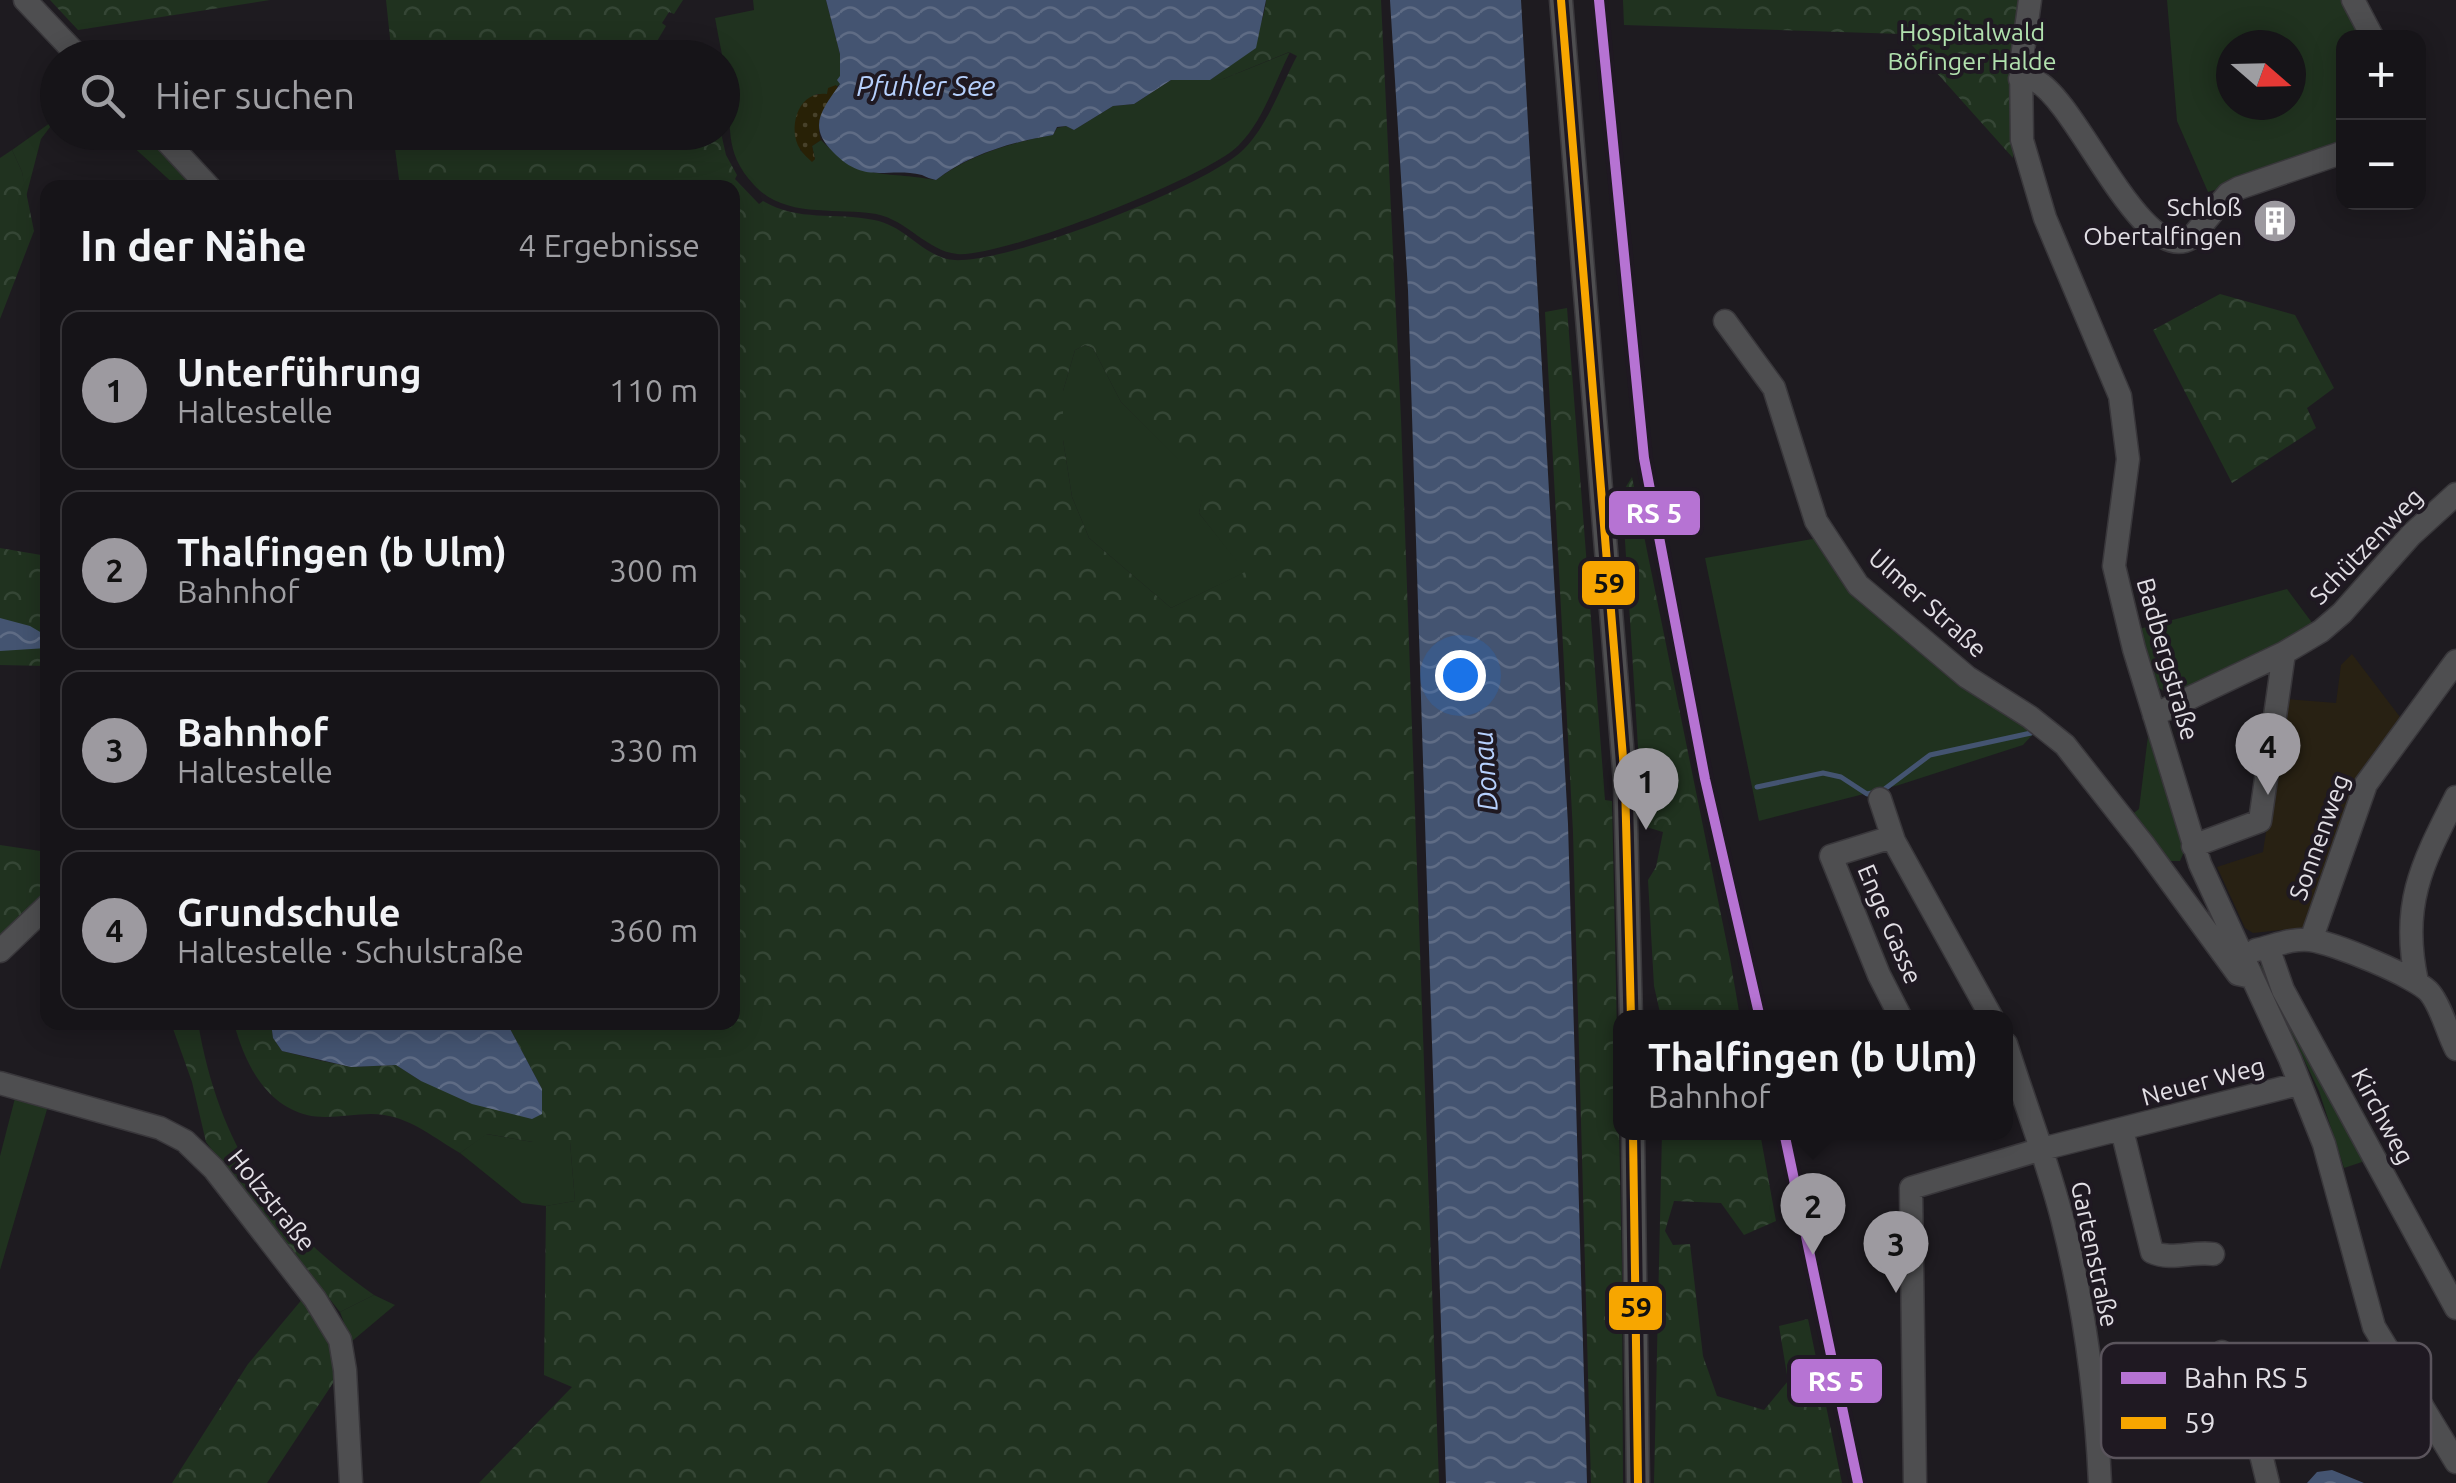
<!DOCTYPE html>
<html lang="de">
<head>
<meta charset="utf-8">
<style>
  body { margin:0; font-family:Ubuntu,sans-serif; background:#1f1d21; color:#f1f3f6 }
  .controls { position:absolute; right:30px; top:30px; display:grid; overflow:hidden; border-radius:20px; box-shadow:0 5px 25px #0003 }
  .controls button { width:90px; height:90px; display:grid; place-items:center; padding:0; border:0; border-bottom:2px solid #353337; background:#161418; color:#f1f3f6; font:50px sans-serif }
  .compass { position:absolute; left:2216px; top:30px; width:90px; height:90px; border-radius:50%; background:#161418; box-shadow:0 5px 25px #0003; rotate:110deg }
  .you { position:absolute; left:1460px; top:675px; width:35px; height:35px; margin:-25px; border:8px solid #fff; border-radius:50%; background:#1a73e8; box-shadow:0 0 0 15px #1a73e833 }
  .badge { display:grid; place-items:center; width:65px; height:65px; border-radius:50%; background:#9d9aa0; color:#111; font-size:32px; font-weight:700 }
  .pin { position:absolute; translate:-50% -82px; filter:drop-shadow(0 2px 5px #0008) }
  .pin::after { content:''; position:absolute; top:52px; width:35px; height:30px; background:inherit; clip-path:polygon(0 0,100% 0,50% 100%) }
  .popup { position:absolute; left:1613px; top:1010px; width:400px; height:130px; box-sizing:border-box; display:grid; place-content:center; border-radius:20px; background:#161418; filter:drop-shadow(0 2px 8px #0005); font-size:32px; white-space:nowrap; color:#9e9ea2 }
  .popup b { font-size:38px; color:#f1f3f6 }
  .popup::after { content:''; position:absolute; left:50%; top:100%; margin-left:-20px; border:20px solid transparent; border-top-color:#161418 }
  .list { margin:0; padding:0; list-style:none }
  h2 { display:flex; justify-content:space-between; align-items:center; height:130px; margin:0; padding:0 40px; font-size:42px }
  h2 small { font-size:32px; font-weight:400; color:#9e9ea2 }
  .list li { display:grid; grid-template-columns:65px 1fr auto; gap:30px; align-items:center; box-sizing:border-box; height:160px; margin:0 20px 20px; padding:0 20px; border:2px solid #353337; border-radius:20px }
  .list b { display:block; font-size:38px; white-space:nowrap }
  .list p { margin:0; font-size:32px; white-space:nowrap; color:#9e9ea2 }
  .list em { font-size:32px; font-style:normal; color:#9e9ea2 }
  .icon { flex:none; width:55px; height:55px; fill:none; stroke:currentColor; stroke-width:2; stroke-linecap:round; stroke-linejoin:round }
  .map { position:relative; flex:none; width:2456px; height:1483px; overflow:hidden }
  .search { position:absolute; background:#161418; box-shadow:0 5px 25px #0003; left:40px; top:40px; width:700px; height:110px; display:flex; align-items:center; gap:25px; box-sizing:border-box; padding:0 35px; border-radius:55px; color:#9e9ea2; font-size:38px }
  .panel { position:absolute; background:#161418; box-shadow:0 5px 25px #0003; left:40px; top:180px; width:700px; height:850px; border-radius:20px }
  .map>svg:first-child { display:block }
  .education { fill:#282113 }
  .green { fill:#20321f; fill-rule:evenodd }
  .forest { fill:url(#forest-crowns); fill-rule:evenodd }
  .sand { fill:url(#sand-dots) }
  .water { fill:url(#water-waves) }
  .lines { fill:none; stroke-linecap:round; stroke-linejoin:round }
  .stream { stroke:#445471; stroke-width:5 }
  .minor-casing { stroke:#39373b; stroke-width:25 }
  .minor { stroke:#4e4e50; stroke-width:22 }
  .bus-1-casing { stroke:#1f1922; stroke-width:15 }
  .bus-1 { stroke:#f7a600; stroke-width:8 }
  .rail-1-casing { stroke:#1f1922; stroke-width:18 }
  .rail-1 { stroke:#b673d3; stroke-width:10 }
  .labels { text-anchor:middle; stroke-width:8; stroke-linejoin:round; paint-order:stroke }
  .park-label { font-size:25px; fill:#b1e1ae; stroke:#1f1922 }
  .poi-label { font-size:25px; fill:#e2dfe5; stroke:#1f1922; text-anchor:end }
  .street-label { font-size:25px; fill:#e2dfe5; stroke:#1f1922 }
  .water-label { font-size:28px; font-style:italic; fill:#b6d0fd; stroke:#1f1922 }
  .key { fill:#1f1922; stroke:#5a545c; stroke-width:2.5 }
  .key-label { font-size:28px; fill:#e2dfe5 }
  .line-badge { stroke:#1f1922; stroke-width:4 }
  .badge-label { font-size:28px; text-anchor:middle; font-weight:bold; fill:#fff }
  .pale-badge-label { font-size:28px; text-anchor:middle; font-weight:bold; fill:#111 }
</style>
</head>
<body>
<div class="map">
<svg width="2456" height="1483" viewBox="0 0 2456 1483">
  <defs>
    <pattern id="forest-crowns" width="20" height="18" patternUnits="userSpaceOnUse" patternTransform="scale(2.5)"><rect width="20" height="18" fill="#20321f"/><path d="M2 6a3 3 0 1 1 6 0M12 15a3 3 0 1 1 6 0" fill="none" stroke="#354635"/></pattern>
    <pattern id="sand-dots" width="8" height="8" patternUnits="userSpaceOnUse" patternTransform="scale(2.5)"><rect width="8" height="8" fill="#282106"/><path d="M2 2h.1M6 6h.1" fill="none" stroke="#47412a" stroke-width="1.8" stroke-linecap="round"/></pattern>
    <pattern id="water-waves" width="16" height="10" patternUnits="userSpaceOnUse" patternTransform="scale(2.5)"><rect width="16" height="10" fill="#445471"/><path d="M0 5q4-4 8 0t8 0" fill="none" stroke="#5f6c85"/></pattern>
  </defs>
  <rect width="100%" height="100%" fill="#1e1b20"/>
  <!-- education -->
  <path class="education" d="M2352 654 2400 717 2357 782 2308 927 2253 933 2245 928 2217 867 2263 852 2286 699 2336 703 2341 665Z"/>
  <!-- green -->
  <path class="green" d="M753 0H826L840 54V84L827 94H816L800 150 812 161 815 159 812 146 821 140C863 183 882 170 936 180 968 156 1011 142 1053 135L1057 128 1066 126 1074 130 1113 106 1134 104 1171 80 1223 79 1290 52C1275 82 1263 121 1239 145 1209 177 999 259 957 254 927 251 907 220 876 214 835 207 785 219 754 185 722 150 733 127 727 85 724 62 719 41 715 18L754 10Z
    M2167 0H2344L2363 37 2344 38 2343 146 2334 153 2208 192 2177 121ZM2231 45H2291V105H2231Z
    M57 118 41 139 26 197 22 172 12 150Z
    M106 133H147L201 187H177L129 143Z
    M1085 345 1093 348 1121 402 1205 486 1199 513 1246 572 1171 608 1089 538 1072 497 1063 440V391L1075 350Z
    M1818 538 2039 728 2023 745 1899 785 1759 821 1705 558Z
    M2287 589 2313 624 2294 637 2171 696 2159 688 2139 629Z
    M2148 736 2184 852 2180 861H2168L2131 815 2139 809Z
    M2262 965 2368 1160 2344 1168 2319 1091 2260 967Z
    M15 1098 48 1106 0 1270V1156Z
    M486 1134 533 1142H570L575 1201 546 1206 522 1203 460 1153Z
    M374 1295 395 1305 351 1342 340 1312Z"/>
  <!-- forest -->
  <path class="forest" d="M50 0H270L78 30Z
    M386 0H683L674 14 669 12 662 23 666 26 656 43 671 55H689V57H392Z
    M1266 0H1381L1401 419 1439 1483H479L572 1387 544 1375 546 1206 575 1201 570 1142H533L487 1134 460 1153C436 1139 412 1119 384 1115 360 1111 331 1121 307 1115 264 1104 244 1061 234 1023H271L273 1038 282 1051 318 1060 351 1067 396 1065 421 1081 542 1089 507 1023 732 1022V188L400 187 393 133H721L726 155 737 175 735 179 759 204 763 201C798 222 835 212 874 220 903 225 920 252 947 259 993 271 1210 185 1244 149 1268 125 1281 86 1297 56L1289 52 1223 79 1210 80C1239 61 1263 36 1266 0ZM1085 345 1093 348 1121 402 1204 486 1199 513 1245 572 1171 608 1089 538 1072 497 1063 440V391L1075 350Z
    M1623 0H2024L2012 84 2013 158 1902 34 1624 25Z
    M12 150 22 172 34 231 0 319V158Z
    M2220 294 2295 315 2334 388 2307 408 2316 428 2232 483 2153 330Z
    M1567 308 1605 800 1612 801 1622 1267 1623 1483H1591L1573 832 1545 312Z
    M1632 477 1730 959 1740 1017H1661L1654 986 1648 880 1656 867 1663 832 1643 826 1622 493Z
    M0 548 47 556V666L0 665Z
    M0 845 47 852V891L0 937Z
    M171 1023H198C219 1145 272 1224 374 1295L340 1312 218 1158 206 1142 192 1082Z
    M1662 1133H1760L1776 1221 1744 1235 1721 1203 1674 1201 1665 1231 1673 1245 1690 1244 1703 1356 1717 1396 1764 1410 1788 1381 1779 1326 1808 1319 1842 1483H1654Z
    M304 1297 331 1343 337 1377 267 1483H172L248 1364Z"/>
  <!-- sand -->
  <path class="sand" d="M836 85 838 88C827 103 815 121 821 140L812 146 815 159 812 162C808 158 803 154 800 149 787 128 798 90 827 94L828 88Z"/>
  <!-- water -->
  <path class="water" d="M826 0H1266L1256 48 1210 80H1171L1134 104 1113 106 1074 130 1066 126 1057 127 1053 135C1011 142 968 155 936 180 931 179 926 177 922 175 886 166 866 186 833 152 807 126 822 110 840 84L837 80 840 76V54Z
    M1390 0H1521L1568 824 1587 1483H1446L1408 290Z
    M0 618 30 626 47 636V648L0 651Z
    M271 1023H507L542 1089V1114L532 1119 472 1104 421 1081 396 1065 351 1067 282 1051 273 1038Z
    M2332 1470 2364 1483H2307L2317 1472Z"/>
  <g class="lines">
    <!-- stream -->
    <path class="stream" d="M1757 787 1823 773 1841 777 1867 794 1882 791 1930 755 2031 733"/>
    <!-- minor casing -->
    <g class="minor-casing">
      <path id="minor" d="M25 0 80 58
        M1561 0 1625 782 1631 1018
        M2030 0 2021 65 2022 140 2045 218 2120 396 2128 459 2114 566 2134 649 2200 864 2290 1059 2324 1144 2374 1327 2456 1462
        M2353 0 2373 38
        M2020 79C2026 79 2031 79 2036 81 2078 102 2142 268 2191 238L2228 194 2239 188 2344 152
        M158 132 210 188
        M1725 321 1774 388 1816 521 1858 585 1967 677 2030 717 2065 745 2143 844 2238 974 2252 977
        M2154 715 2284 653 2321 631 2342 613 2411 535 2456 494
        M1880 799 1894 841 1992 1018
        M1892 837 1831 856 1879 975 1901 1018
        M2193 846 2260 821 2284 653
        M2311 940 2366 784 2456 661
        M2268 947 2283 990 2456 1308
        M2256 950C2274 946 2292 938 2310 940 2331 942 2418 977 2430 993 2442 1008 2447 1032 2456 1049
        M0 951 48 905
        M2417 982C2400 905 2422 864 2456 797
        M2006 1044C2024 1102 2047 1159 2062 1218 2084 1304 2096 1395 2100 1483
        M0 1083 160 1128 185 1141 214 1169 315 1299 340 1340 345 1370 351 1483
        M2122 1130 2152 1252C2171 1261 2192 1251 2213 1254
        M1633 1132 1638 1483
        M2222 1352 2254 1426 2268 1483
        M1915 1483 1911 1188 2042 1149 2298 1084"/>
    </g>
    <!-- minor -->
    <use href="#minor" class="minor"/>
    <!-- bus-1 casing -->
    <g class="bus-1-casing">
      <path id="bus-1" d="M1561 0 1625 782 1631 1018
        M1633 1132 1638 1483"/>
    </g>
    <!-- bus-1 -->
    <use href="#bus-1" class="bus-1"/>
    <!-- rail-1 casing -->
    <g class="rail-1-casing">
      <path id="rail-1" d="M1599 0 1644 458 1705 779 1760 1018
        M1784 1132 1858 1483"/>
    </g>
    <!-- rail-1 -->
    <use href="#rail-1" class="rail-1"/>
  </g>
  <!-- icons -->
  <defs>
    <g id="building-disc" transform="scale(2.25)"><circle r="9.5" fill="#9d9aa0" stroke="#1f1922"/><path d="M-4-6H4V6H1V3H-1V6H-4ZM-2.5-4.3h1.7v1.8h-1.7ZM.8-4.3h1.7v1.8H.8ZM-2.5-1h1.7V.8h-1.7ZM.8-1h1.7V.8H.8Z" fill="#fff"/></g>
  </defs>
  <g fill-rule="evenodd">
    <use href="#building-disc" x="2275" y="221"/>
  </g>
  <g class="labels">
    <!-- park labels -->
    <g class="park-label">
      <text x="1972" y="41">Hospitalwald<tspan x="1972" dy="29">Böfinger Halde</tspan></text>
    </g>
    <!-- poi labels -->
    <g class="poi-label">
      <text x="2242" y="216">Schloß<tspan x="2242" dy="29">Obertalfingen</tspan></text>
    </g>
    <!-- street labels -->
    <g class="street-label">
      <text transform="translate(2366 546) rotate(-46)" y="9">Schützenweg</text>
      <text transform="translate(1928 603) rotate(42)" y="9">Ulmer Straße</text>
      <text transform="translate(2168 659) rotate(74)" y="9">Badbergstraße</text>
      <text transform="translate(2319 837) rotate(-70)" y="9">Sonnenweg</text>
      <text transform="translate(1890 924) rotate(67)" y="9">Enge Gasse</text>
      <text transform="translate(2203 1081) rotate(-15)" y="9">Neuer Weg</text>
      <text transform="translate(2383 1116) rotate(62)" y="9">Kirchweg</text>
      <text transform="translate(272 1200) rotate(51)" y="9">Holzstraße</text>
      <text transform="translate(2095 1254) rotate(78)" y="9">Gartenstraße</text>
    </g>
    <!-- water labels -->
    <g class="water-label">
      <text x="926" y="96">Pfuhler See</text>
      <text transform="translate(1485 771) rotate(-94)" y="10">Donau</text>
    </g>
  </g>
  <!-- legend -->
  <rect x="2101" y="1343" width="330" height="115" rx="15" class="key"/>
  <rect x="2121" y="1372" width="45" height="12" fill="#b673d3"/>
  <rect x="2121" y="1417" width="45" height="12" fill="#f7a600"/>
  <g class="key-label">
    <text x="2184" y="1388">Bahn RS 5</text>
    <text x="2184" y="1433">59</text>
  </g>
  <g class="line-badge">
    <rect x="1607" y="489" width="95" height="48" rx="10" fill="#b673d3"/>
    <rect x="1580" y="559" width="57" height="48" rx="10" fill="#f7a600"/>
    <rect x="1607" y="1284" width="57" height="48" rx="10" fill="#f7a600"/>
    <rect x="1789" y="1357" width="95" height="48" rx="10" fill="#b673d3"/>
  </g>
  <g class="badge-label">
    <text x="1654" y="523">RS 5</text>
    <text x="1836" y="1391">RS 5</text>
  </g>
  <g class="pale-badge-label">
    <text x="1609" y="593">59</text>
    <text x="1636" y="1317">59</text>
  </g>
</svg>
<div class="controls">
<button>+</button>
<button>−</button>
</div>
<svg class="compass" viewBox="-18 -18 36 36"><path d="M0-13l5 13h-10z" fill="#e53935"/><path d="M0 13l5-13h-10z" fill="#9e9ea2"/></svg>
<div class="you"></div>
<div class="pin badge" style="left:1646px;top:830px">1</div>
<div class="pin badge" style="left:1813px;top:1255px">2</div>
<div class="popup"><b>Thalfingen (b Ulm)</b>Bahnhof</div>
<div class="pin badge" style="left:1896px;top:1293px">3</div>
<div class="pin badge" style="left:2268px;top:795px">4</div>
<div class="search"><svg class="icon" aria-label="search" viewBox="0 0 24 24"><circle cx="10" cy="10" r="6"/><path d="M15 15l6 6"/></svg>Hier suchen</div>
<section class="panel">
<h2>In der Nähe<small>4 Ergebnisse</small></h2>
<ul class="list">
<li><span class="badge">1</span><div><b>Unterführung</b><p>Haltestelle</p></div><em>110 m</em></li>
<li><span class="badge">2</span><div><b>Thalfingen (b Ulm)</b><p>Bahnhof</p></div><em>300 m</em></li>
<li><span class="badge">3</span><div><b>Bahnhof</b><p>Haltestelle</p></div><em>330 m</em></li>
<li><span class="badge">4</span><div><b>Grundschule</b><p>Haltestelle · Schulstraße</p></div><em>360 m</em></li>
</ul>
</section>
</div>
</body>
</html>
